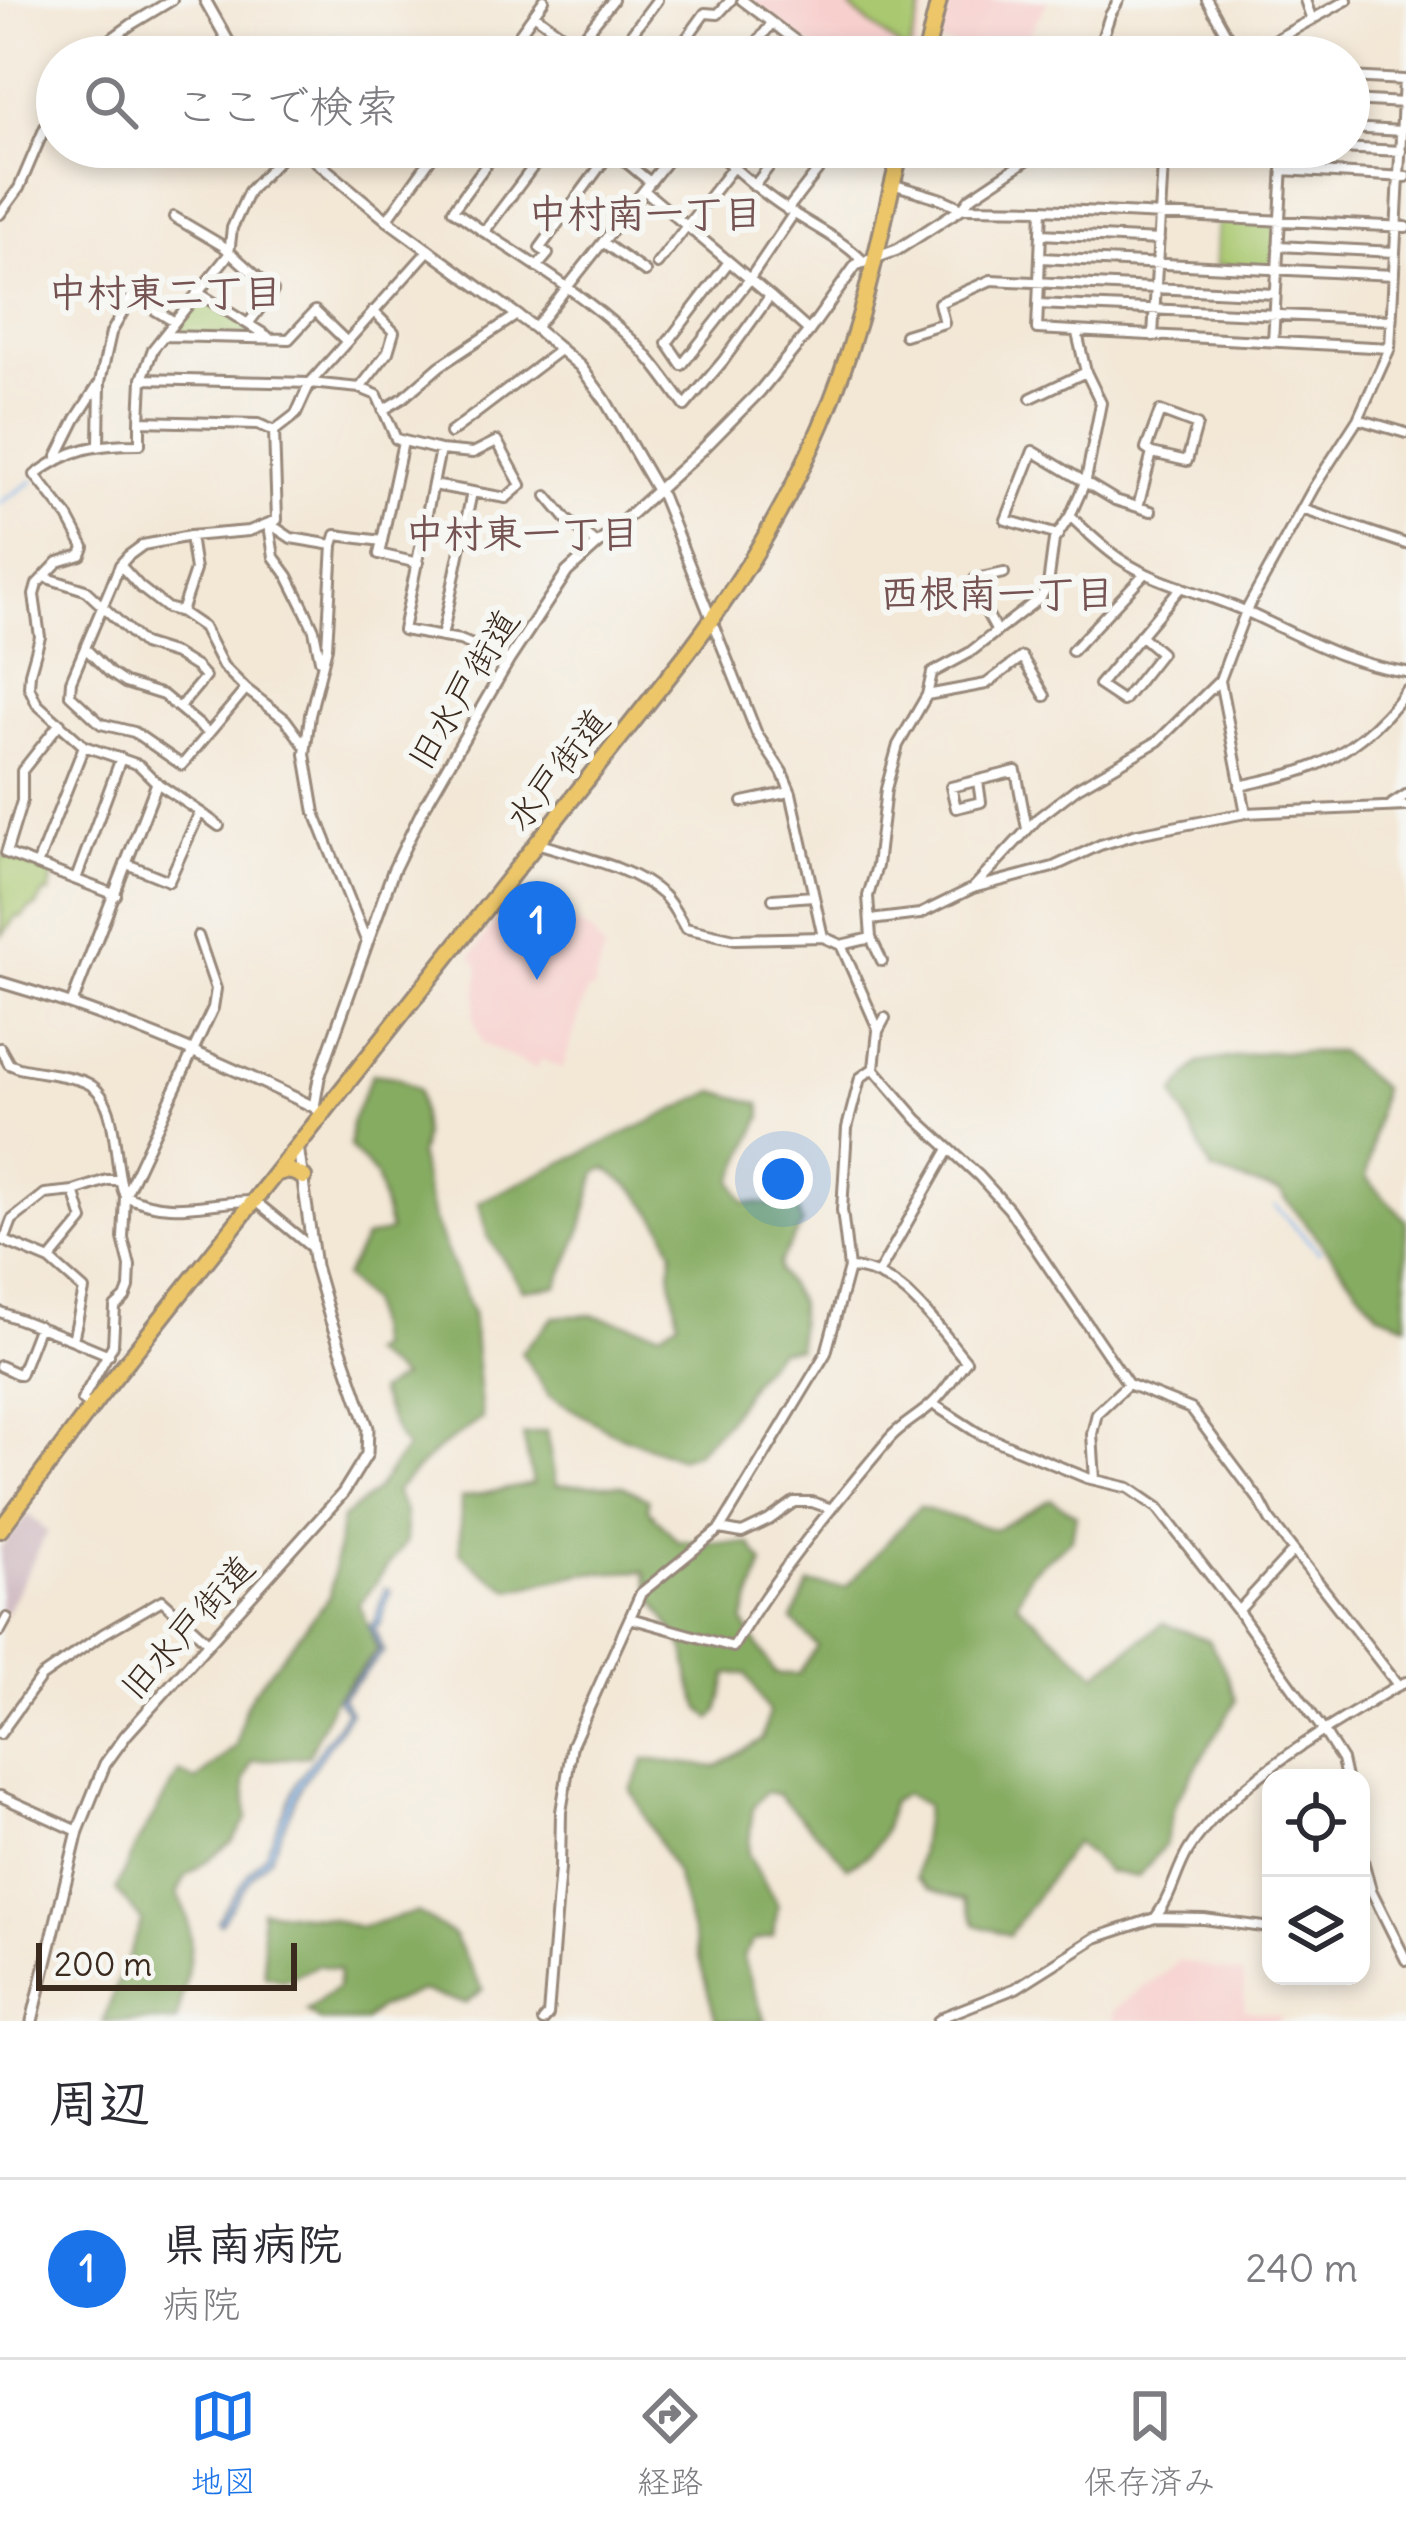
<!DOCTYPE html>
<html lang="ja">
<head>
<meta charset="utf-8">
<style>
  body { margin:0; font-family:Delius,"Klee One",sans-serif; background:#f7f7f7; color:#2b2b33 }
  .controls { position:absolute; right:36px; bottom:36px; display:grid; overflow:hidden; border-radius:24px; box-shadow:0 6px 18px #0003 }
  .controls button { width:108px; height:108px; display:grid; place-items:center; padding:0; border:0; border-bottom:3px solid #e1e1e2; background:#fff; color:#2b2b33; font:60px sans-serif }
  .scale { position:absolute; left:36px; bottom:30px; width:261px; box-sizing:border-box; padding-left:12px; border:6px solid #3b2a1e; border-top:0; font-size:33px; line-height:42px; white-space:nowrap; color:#3b2a1e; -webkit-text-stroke:9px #f6f6f2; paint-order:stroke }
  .you { position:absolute; left:783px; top:1179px; width:42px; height:42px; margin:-30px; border:9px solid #fff; border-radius:50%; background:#1a73e8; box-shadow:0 0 0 18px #1a73e833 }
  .badge { display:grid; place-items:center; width:78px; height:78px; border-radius:50%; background:#1a73e8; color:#fff; font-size:39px; font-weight:700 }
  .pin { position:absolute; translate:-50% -99px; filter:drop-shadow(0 3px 6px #0008) }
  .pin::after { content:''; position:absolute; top:63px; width:42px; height:36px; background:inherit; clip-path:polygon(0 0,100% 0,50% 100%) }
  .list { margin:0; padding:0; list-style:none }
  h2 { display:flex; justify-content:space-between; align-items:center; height:156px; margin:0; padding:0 48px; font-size:51px }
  h2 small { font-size:39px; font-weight:400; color:#7c7c81 }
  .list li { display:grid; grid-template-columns:78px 1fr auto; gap:36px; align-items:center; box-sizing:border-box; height:180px; padding:0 48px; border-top:3px solid #e1e1e2 }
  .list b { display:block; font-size:45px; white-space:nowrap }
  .list p { margin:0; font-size:39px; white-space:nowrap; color:#7c7c81 }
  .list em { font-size:39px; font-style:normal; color:#7c7c81 }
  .icon { flex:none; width:66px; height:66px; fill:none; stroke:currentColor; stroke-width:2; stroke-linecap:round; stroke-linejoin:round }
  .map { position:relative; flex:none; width:1406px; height:2021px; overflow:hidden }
  .search { position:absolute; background:#fff; box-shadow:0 6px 18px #0003; left:36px; right:36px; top:36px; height:132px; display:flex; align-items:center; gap:30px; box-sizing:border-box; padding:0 42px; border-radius:66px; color:#7c7c81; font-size:45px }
  .sheet { height:336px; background:#fff }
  nav { display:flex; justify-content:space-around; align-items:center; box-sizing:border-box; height:168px; border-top:3px solid #e1e1e2; background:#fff; font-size:33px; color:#7c7c81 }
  nav a { display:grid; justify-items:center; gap:6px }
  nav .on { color:#1a73e8 }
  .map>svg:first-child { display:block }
  .built { fill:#f7d0ce }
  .industrial { fill:#d2bec4 }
  .green { fill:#a9c870; stroke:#727947; stroke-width:3 }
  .forest { fill:#86ac62; stroke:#606b40; stroke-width:3 }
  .water { fill:#7db3ec; stroke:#5c6e85; stroke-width:3 }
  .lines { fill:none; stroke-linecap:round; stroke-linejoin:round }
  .stream { stroke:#7db3ec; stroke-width:3 }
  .minor-casing { stroke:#97887a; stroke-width:14 }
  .tertiary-casing { stroke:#97887a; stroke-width:15 }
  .trunk-casing { stroke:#97887a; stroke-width:20 }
  .minor { stroke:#fff; stroke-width:8 }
  .tertiary { stroke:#fff; stroke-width:9 }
  .trunk { stroke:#ecc669; stroke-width:14 }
  .labels { text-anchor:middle; stroke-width:12; stroke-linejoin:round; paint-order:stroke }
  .street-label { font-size:36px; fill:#3b2a1e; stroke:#f6f6f2 }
  .neighbourhood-label { font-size:39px; font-weight:bold; fill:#755353; stroke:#f6f6f2 }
</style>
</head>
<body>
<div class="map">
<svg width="1406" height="2021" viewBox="0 0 1406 2021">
  <rect width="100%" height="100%" fill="#f6f6f2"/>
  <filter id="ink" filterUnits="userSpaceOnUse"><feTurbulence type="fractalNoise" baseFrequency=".00833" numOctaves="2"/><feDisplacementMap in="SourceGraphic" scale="24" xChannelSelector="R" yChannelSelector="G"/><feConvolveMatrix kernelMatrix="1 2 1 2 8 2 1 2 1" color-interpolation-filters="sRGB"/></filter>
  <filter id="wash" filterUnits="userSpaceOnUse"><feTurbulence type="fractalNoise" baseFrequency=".004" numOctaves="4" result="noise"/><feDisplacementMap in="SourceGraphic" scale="48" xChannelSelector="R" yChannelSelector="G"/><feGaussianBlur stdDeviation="2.7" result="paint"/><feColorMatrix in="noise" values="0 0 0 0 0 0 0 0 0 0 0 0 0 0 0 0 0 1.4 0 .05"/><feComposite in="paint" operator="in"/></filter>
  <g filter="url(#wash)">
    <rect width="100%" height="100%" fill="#f3e7d5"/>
    <!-- built -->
    <path class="built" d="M749 0H928L913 57H824Z
      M951 0H1048L1027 39 1040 49 1036 57H962L954 46 939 42Z
      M508 902 528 904 574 922 591 932 604 950 593 991 587 990 563 1068 541 1059 537 1068 531 1067 482 1043 474 1018 479 970 477 963 471 957Z
      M1178 1960 1244 1975V2010L1280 2016 1279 2021H1113L1114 2010 1144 1986 1169 1971Z"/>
    <!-- industrial -->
    <path class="industrial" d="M28 1514 48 1531 0 1626V1549Z"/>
    <!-- green -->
    <path class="green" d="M858 0H924L908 54 851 9Z
      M1218 218 1277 221 1275 267 1216 265Z
      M198 295 266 337 166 334Z
      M4 855 49 871 52 877 50 893 45 892 36 907 29 909 21 918 17 916 2 935 0 861Z"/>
    <!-- forest -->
    <path class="forest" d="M1265 1052H1340L1382 1088 1366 1178 1406 1220V1324L1379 1314 1280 1192 1212 1171 1174 1094 1198 1063Z
      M372 1074 396 1077 419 1090 423 1137 419 1157 433 1218 472 1312 482 1419 438 1449 395 1491 405 1512 406 1542 359 1604 377 1650 334 1699 308 1756 252 1761 245 1780 247 1819 233 1841 186 1876 177 1894C202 1936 186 1975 177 2021H103L142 1921 116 1890 135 1847 179 1773 196 1781 236 1746 245 1707 253 1692 330 1596 342 1518 375 1492 406 1448 398 1437 378 1392 401 1378 368 1353 376 1349 369 1303 344 1277 365 1238 390 1231 376 1176 350 1147 351 1123Z
      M715 1091 760 1104 762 1116 733 1181 744 1202 797 1207 802 1224 779 1263V1271L799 1303 798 1348 778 1350 756 1375 726 1422 695 1453 678 1458 613 1433 549 1396 521 1352 554 1317 592 1315 660 1332 678 1321 670 1272 673 1252 662 1225 637 1192 606 1168 596 1173 580 1234 557 1286 523 1290 488 1237 479 1202Z
      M546 1431 556 1485H621L648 1499V1509L678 1541 750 1544 763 1563 743 1622 776 1674H798L817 1646 792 1620 809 1584 846 1587 919 1507 995 1530 1051 1499 1076 1515 1072 1539 1030 1573 1017 1603 1097 1674 1163 1623 1209 1640 1227 1674 1236 1701 1175 1803 1165 1845 1138 1877 1107 1871 1075 1842 1009 1935 976 1925 965 1900 929 1889 916 1878 926 1805 904 1794 891 1802C885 1837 880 1851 847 1867L829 1845 777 1794 765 1792 753 1807 748 1854 778 1906 773 1936 753 1941 743 1957 765 2021H716L676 1874 631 1790 645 1759 716 1767 762 1739 769 1713 746 1674H728L718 1712 711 1719 701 1709 690 1681 685 1649 654 1601 645 1571 586 1573 511 1590 480 1570 460 1552 461 1498 533 1484 523 1435Z
      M261 1910 328 1918 359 1927 418 1912 453 1935 483 1989 465 2003 421 1991 379 2008 364 2021H320L307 2011 337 1988 339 1970 318 1965 285 1981 265 1976Z"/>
    <!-- water -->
    <path class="water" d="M385 1588 390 1590 380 1625 374 1628 384 1652 342 1698 351 1712 301 1786 270 1858 254 1873 220 1924 217 1921 250 1871 265 1855 296 1783 347 1711 337 1699 380 1651 369 1626 375 1622Z"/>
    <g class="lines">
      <!-- stream -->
      <path class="stream" d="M0 503 33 481
        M1275 1206 1319 1252"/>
    </g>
  </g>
  <g filter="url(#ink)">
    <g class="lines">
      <!-- minor casing -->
      <g class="minor-casing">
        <path id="minor" d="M742 0 817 57
          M1207 0 1239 57
          M1305 0 1312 20
          M534 14 591 57
          M576 46 613 0
          M86 57 132 24 172 0
          M503 57 544 0
          M556 57 568 40
          M614 57 657 0
          M673 57 705 13 718 14 731 0
          M746 57 772 23
          M1096 57 1110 15 1119 0
          M1244 57 1347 0
          M1349 100 1405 103
          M1349 128 1402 131
          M548 147 484 232C534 264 588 298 631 339 652 359 668 383 685 406L723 361 770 296 645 191
          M608 147 650 182
          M710 147C734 167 757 190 784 207 810 225 840 238 863 261
          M1319 147 1401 151
          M724 159 733 147
          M1282 170 1406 177
          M892 184 942 199 962 208 1042 209 1406 227
          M754 186 784 147
          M963 207 970 198 1030 158 1053 147
          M1042 209 1037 329 1390 348
          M787 210 836 147
          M0 214 19 188 57 99
          M174 217 223 246 273 291 248 324
          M387 220 439 147
          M484 232 453 210 499 147
          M1041 234 1159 240
          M604 243 645 272
          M1278 246 1395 252
          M1040 258 1394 275
          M728 263 667 343 682 365 749 280 794 213
          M657 264 733 167
          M537 267 548 254 540 248 612 150
          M197 292 267 336
          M770 296 809 331
          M1038 304 1391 320
          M535 328 678 147
          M905 335 944 323 939 303 991 280 1275 294
          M165 336 289 339 315 311 346 341
          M1153 336 1164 147
          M1273 342 1284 147
          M142 379 310 383 360 388 377 395 396 439 440 450 473 453 497 441 521 485 506 498 433 485
          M360 388 388 352 394 332 373 311
          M1031 398 1086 372
          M383 410 403 398 440 366 517 315
          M1358 419 1406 433
          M274 431 258 424 140 421 142 379 153 349 229 254 232 228 249 191 291 147
          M450 433 561 349
          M99 444 100 382 111 333 132 296 173 321
          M440 450 403 630 460 640 509 660
          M57 457 76 419 100 382
          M657 490 662 496 676 531 757 734 782 772 791 793 823 937 841 945 878 1029
          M547 496 567 520 596 543
          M1138 507 1152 453 1146 449 1160 411 1197 425 1187 461 1152 453
          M1302 509 1406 544
          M1070 516C1086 531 1102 547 1120 559 1159 585 1207 593 1249 613 1306 639 1342 662 1406 672
          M270 524 291 538 333 545 336 535 382 541 379 554 418 563
          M269 525 274 557 288 576 303 606 314 630 320 660
          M1058 535 1006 520 1033 451 1115 500 1151 511
          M382 541 403 442
          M333 545 327 647 310 715 305 754 315 813 367 943
          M120 565 140 587 167 608 181 612 203 627 223 666 246 689 182 765 134 732 101 724 70 695 71 681 120 565 128 556 143 545 190 536 249 531 277 520 274 431 296 414 310 383 429 250
          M44 577 85 590 143 644 175 654 196 667 205 677 179 708
          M181 612 195 570 190 536
          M996 630 983 606 975 579 1004 573
          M1140 635 1161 653 1123 701 1099 685 1181 587
          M442 637 472 492
          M85 648 110 673 125 683 163 695 209 733
          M1072 651 1145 573
          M1220 681 1246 813
          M246 689 285 719 305 746
          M927 695 986 684 1022 657 1045 696
          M60 723 22 771V801L6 853 116 895
          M978 781 981 802 956 808 951 787 1016 771 1027 829
          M1240 786C1261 781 1283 777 1304 770 1343 757 1383 724 1406 690
          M743 802 790 792
          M1392 804 1406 795
          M200 812 219 826
          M537 843C576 856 632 866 663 895 672 904 679 917 685 928L735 939 823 937
          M127 864 169 881 200 812 157 783 139 765 84 746 37 704 29 687 30 673 40 637 34 595 37 584 58 562 81 555 84 547 68 517 35 475C70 448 96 444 140 444V421
          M37 865 84 746
          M76 879 121 758
          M973 888 1038 818 1077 788 1158 741 1220 680 1246 611 1314 487 1358 419 1390 348 1404 80 1349 77
          M773 899 813 896
          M870 920 920 914 973 888 1053 867 1100 845 1137 834 1246 813 1406 806
          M841 945 871 938
          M882 961 871 938 868 896 877 866 886 789 898 745 927 695 932 673 969 653 1041 597 1048 585 1054 540 1070 516 1086 480 1101 403 1086 372 1077 333
          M0 1048 9 1064 19 1068C40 1073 65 1074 85 1082 122 1097 111 1164 125 1196 176 1218 203 1201 255 1201L312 1248
          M874 1069 918 1120 979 1176 1009 1209 1128 1384 1191 1409 1260 1501 1270 1520 1398 1685
          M0 1239 50 1260 84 1290 73 1340 0 1312
          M4 1241 12 1220 45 1194 74 1191 107 1180H118
          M50 1260 83 1220 74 1191
          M878 1274 949 1149
          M73 1340 109 1355
          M0 1366 20 1375 39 1326
          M933 1404 978 1433 1087 1478 1129 1488 1158 1508 1238 1611 1323 1730 1342 1760 1346 1778
          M90 1406 82 1400 113 1345 115 1307 125 1298 129 1288 130 1266 123 1238 125 1196 213 1008 216 989 198 936
          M1095 1480 1092 1434 1097 1413 1128 1384
          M720 1529 742 1533 769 1520 794 1502H812L829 1508
          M1238 1611 1293 1551
          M630 1618 733 1647C777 1572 833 1506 889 1439 901 1425 918 1417 932 1404 945 1392 955 1375 966 1361 935 1324 902 1270 849 1268
          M0 1631 7 1618
          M0 1734 41 1677 103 1634 162 1600 208 1642
          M0 1796 78 1831
          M1361 1853 1371 1890 1406 1960
          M1156 1917C1172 1896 1175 1873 1188 1851 1222 1795 1302 1743 1358 1710 1374 1700 1389 1689 1406 1682
          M543 2021 548 2015 560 1868 561 1812 572 1745 641 1593 720 1529 826 1353 849 1268 842 1210 847 1128 860 1078 874 1068 878 1031 885 1018
          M938 2021 945 2016 1016 1988 1095 1938 1155 1918 1204 1919 1271 1928"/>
      </g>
      <!-- tertiary casing -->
      <g class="tertiary-casing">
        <path id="tertiary" d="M205 0 237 57
          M299 147 387 220 535 328 580 366 605 400 657 490
          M0 982C114 1015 208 1056 314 1107
          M72 1003 157 783
          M323 1114 314 1107 319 1078 393 871 422 811 509 660 567 572 701 451 760 391 809 331 856 265 897 250 962 208
          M32 2021 78 1831 105 1764 126 1735 343 1493 367 1454 368 1428 330 1318 315 1266 298 1146"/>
      </g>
      <!-- trunk casing -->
      <g class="trunk-casing">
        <path id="trunk" d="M925 57 939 0
          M275 1174 288 1170 304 1177
          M0 1530 102 1393 688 652C763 553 822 445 857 326 875 267 886 206 902 147"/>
      </g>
      <!-- minor -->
      <use href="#minor" class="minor"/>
      <!-- tertiary -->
      <use href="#tertiary" class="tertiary"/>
      <!-- trunk -->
      <use href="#trunk" class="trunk"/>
    </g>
  </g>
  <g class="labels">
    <!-- street labels -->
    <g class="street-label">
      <text transform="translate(463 689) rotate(-59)" y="13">旧水戸街道</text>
      <text transform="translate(557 769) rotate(-52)" y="13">水戸街道</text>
      <text transform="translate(187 1627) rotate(-48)" y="13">旧水戸街道</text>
    </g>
    <!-- neighbourhood labels -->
    <g class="neighbourhood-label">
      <text x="645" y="227">中村南一丁目</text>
      <text x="165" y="306">中村東二丁目</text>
      <text x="522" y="547">中村東一丁目</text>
      <text x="997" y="607">西根南一丁目</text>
    </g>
  </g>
</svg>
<div class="controls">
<button><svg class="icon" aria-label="locate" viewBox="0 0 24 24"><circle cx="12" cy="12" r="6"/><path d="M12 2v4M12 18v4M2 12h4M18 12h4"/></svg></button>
<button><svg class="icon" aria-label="layers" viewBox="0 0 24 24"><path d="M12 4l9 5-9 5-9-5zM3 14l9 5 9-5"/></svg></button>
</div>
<div class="scale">200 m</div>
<div class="you"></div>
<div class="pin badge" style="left:537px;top:980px">1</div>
<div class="search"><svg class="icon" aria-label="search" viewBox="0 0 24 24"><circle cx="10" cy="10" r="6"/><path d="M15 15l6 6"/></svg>ここで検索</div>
</div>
<section class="sheet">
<h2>周辺<small></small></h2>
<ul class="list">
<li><span class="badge">1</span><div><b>県南病院</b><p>病院</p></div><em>240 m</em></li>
</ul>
</section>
<nav>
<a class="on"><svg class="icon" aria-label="map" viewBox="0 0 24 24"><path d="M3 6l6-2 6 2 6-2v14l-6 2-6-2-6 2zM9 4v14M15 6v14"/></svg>地図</a>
<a><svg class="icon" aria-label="directions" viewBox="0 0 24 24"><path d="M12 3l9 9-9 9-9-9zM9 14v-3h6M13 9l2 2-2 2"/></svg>経路</a>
<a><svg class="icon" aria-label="saved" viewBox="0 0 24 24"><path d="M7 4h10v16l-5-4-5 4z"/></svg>保存済み</a>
</nav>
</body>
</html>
